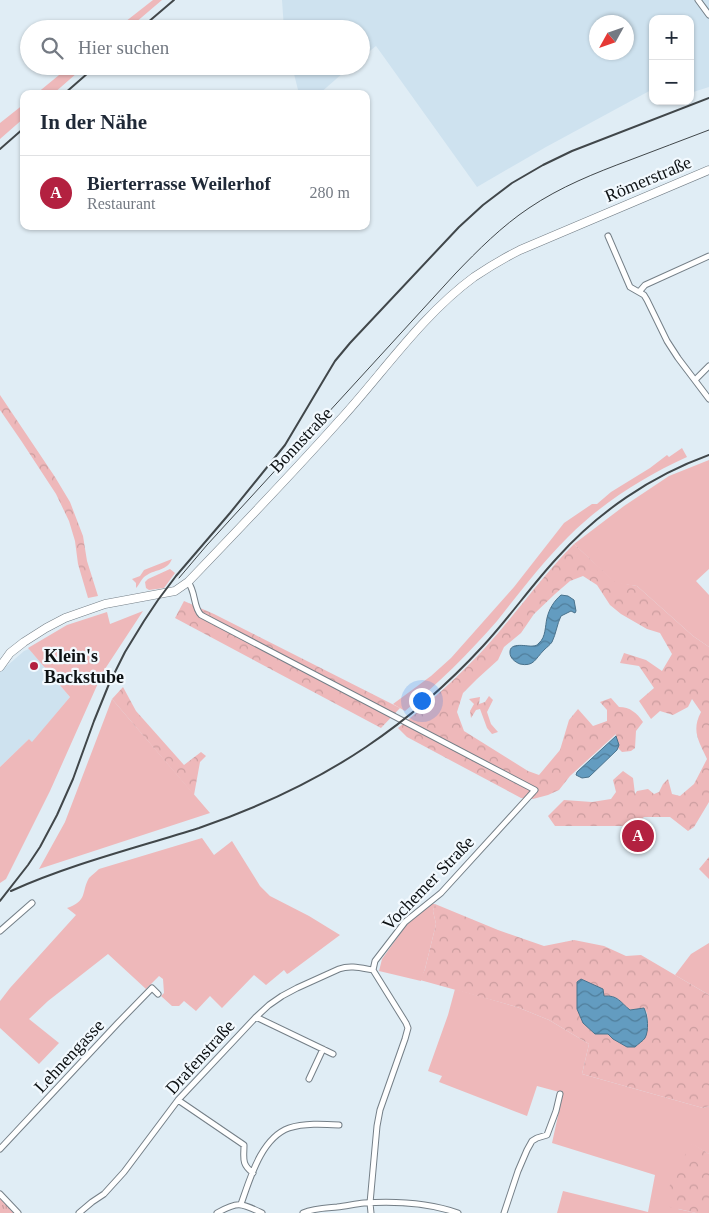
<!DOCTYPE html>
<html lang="de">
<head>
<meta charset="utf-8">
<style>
  body { margin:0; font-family:"Times New Roman",serif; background:#f6f6f7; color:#1f2937 }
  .controls { position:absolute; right:15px; top:15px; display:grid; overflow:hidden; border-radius:10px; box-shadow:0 1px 4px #0004 }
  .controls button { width:45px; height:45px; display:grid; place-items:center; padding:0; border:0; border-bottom:1px solid #e0e1e3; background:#fff; color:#1f2937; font:25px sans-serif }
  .compass { position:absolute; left:589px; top:15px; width:45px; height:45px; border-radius:50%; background:#fff; box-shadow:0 1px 4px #0004; rotate:230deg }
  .you { position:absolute; left:421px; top:700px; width:18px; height:18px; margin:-12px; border:4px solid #fff; border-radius:50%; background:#1a73e8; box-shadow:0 0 0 8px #1a73e833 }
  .badge { display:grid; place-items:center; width:32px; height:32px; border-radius:50%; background:#b32140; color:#fff; font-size:16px; font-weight:700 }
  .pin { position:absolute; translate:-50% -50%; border:2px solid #fff; box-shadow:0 1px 5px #0006 }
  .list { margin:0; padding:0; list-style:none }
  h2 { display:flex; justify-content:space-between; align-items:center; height:65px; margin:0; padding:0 20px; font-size:21px }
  h2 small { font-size:16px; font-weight:400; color:#747a83 }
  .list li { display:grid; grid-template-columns:32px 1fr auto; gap:15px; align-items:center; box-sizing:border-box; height:75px; padding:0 20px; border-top:1px solid #e0e1e3 }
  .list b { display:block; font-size:19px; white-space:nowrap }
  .list p { margin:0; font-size:16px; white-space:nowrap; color:#747a83 }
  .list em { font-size:16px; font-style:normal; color:#747a83 }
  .icon { flex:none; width:28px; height:28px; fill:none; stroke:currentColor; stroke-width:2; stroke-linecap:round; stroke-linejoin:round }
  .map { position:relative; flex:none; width:709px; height:1213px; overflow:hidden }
  .search { position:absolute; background:#fff; box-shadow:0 1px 4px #0004; left:20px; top:20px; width:350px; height:55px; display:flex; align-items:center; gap:12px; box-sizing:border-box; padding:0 18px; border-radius:28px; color:#747a83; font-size:19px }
  .panel { position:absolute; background:#fff; box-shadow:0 1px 4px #0004; left:20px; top:90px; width:350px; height:140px; border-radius:10px }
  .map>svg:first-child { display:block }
  .built { fill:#cee2ef; fill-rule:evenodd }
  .grass { fill:#eeb8ba }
  .forest { fill:url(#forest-crowns); fill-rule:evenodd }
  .park { fill:url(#park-tufts) }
  .water { fill:url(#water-waves); stroke:#49728c }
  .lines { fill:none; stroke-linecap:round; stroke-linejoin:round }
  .minor-casing { stroke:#747f87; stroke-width:7 }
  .secondary-casing { stroke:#747f87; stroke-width:9 }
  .minor { stroke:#fff; stroke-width:5 }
  .secondary { stroke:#fff; stroke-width:8 }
  .tram { stroke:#41474a; stroke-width:1 }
  .rail { stroke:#41474a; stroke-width:2 }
  .poi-dot { fill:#b32140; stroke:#f2f9fe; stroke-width:2 }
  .labels { text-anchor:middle; stroke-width:4.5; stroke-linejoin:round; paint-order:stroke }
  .street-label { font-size:18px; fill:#0d1113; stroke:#f2f9fe }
  .poi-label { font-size:18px; font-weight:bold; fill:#0d1113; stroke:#f2f9fe; text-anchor:start }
</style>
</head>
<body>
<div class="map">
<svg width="709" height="1213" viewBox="0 0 709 1213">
  <defs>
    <pattern id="forest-crowns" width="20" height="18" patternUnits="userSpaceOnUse" patternTransform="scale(1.25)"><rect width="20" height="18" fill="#eeb8ba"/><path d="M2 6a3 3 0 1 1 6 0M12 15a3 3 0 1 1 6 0" fill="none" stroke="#cb9d9f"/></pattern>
    <pattern id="park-tufts" width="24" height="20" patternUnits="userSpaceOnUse" patternTransform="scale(1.25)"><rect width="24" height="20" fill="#eeb8ba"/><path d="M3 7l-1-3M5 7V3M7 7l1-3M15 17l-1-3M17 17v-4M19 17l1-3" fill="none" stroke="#cb9d9f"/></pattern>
    <pattern id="water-waves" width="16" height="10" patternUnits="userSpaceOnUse" patternTransform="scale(1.25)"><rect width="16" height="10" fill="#639cc0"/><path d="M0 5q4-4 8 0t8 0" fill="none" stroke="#507e9b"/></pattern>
  </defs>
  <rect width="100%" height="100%" fill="#e0edf5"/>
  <!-- built -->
  <path class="built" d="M282 0H709V87L690 93V19H653V89L546 147 477 187 376 46 361 58V29H284ZM596 22H626V52H596Z
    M292 66H351L319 94H299Z
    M29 649 70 697 32 743 29 739 0 767V672L24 651Z"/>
  <!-- grass -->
  <path class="grass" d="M153 0H162L128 29H116Z
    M70 66H85L53 94H36Z
    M24 104V118L0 139V123Z
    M682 448 687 457C643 477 602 503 568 537 542 563 520 592 497 621 469 653 438 684 405 711L393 704 431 676 451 658 514 587 564 523 592 504H597L611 492 650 468 667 455 669 457Z
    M709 460V569L696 581 709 595V647L693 636 637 586 615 583 574 544 624 506 669 476Z
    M172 559C167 571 156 569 147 575 141 578 140 584 136 588V583L132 579 140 576 144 570Z
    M170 569 175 573 164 588 149 590 146 588 145 582 148 579Z
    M143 611 103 672 50 791 6 879 0 883V767L29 739 32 742 70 697 28 648 67 625 107 612 110 624Z
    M112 699 210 813 39 869 65 822Z
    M202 838 214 855 232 841 260 886 270 896 309 916 340 935 289 973 287 974 284 970 266 985 254 975 222 1008 210 996 196 1011 184 1001 179 1006H172L161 996 164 993 163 979 159 976 146 989 108 954 48 1001 29 1019 59 1043 39 1064 0 1028V1001L10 988 76 915 67 908C88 901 81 892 89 878 92 875 96 872 99 869Z
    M432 904H435L433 911 436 924 425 969 421 980V981L379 971 382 959 407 924Z
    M709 943V995L675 975 691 954Z
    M455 989 517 1007 549 1020 589 1044 582 1074 703 1108 709 1106V1154L692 1144 678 1209 696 1213H557L563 1191 648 1212 655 1175 552 1143 563 1093 537 1086 527 1116 439 1082 442 1076 428 1071 448 1015Z"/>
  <!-- forest -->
  <path class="forest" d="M0 395 55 477 70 502 83 536 87 561 98 596 88 598 78 564 75 541 69 521 56 494 22 442 0 410Z
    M574 544 615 582 637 586 693 636 709 647V802L694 827 688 831 670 817H644L635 825 622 826H555L548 816 564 800 592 802 611 799 616 792 613 780 623 771 633 778 635 794 637 791 648 789 654 794 659 792 663 784 668 779 672 794 680 796 694 784 707 759C699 741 691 731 701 712L692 699 688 707 673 715 660 711 651 719 639 701 654 688 639 666 620 663 624 653 646 660 662 671 672 654 660 633 647 629 621 614 610 605 597 585 583 576 570 581 555 594 534 614 521 633 504 647 498 660 477 679 463 693 457 712 464 731 528 771 539 775 560 750 569 720 578 709 593 726 607 721V710L600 702 611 698 619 707C630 707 637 713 643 722L636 731 635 748 631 751 622 752 614 744 616 734 570 776 559 790 548 795 533 799 521 798 435 752 407 737 398 728C429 703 458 677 485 648 516 614 542 576 574 544Z
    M184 601 214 614 400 708 381 728 175 618Z
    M123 687 136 711 184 765 201 752 206 756 200 762 194 795 112 699Z
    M489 696 493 700 487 712 491 724 498 732 492 734 487 728 480 709 476 710 471 718 470 711 474 704 469 699 480 697 479 704 485 702Z
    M709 857V879L699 869Z
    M435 904 498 930 544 946 574 940 604 946 626 956 641 955 709 995V1106L703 1108 582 1074 589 1044 549 1020 517 1007 420 980 425 969 436 924 433 911ZM578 996H610L617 998 630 1010 644 1008 647 1013 648 1026 645 1038 635 1047H627L613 1039 608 1034H595C583 1023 575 1014 578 996Z
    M692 1143 709 1154V1213H696L670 1207 665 1198 675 1172Z"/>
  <!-- park -->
  <path class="park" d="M0 1197 1 1198 14 1213H0Z"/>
  <!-- water -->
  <path class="water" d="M561 595 568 596 574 600 576 611 575 613 571 611 561 616C557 624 556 634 552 642 550 645 547 647 544 650 535 659 534 667 520 664 515 662 510 658 510 653 509 641 528 647 533 646 536 646 537 645 539 643 546 637 545 626 547 618 549 609 554 601 561 595Z
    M616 736 619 745 617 750 589 777 582 778 576 775 577 772Z
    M581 979 603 989 604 996C618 995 620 1002 630 1010L644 1008C648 1016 649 1031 645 1038 643 1041 638 1044 635 1047H627L613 1039 608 1034H595L583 1023 577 1009V982Z"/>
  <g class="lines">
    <!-- minor casing -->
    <g class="minor-casing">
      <path id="minor" d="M698 0 709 15
        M608 236 630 287 644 295 647 300 667 341 678 358 709 399
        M639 292 645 285 709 256
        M695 380 709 366
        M188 582C196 592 193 607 201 615L535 790 441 893 405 922 375 961 373 970 406 1023 408 1028 405 1039 380 1110 377 1126 370 1203 371 1213
        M0 931 32 903
        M256 1017 333 1054
        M309 1079 323 1049
        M178 1100 244 1145C244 1158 241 1164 253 1173
        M0 1149 117 1024 152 988 158 994
        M0 1194 18 1213
        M241 1204C250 1179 261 1138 289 1128 304 1123 323 1124 339 1125
        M79 1213 92 1202 104 1194 124 1172 178 1100 256 1017 269 1005 282 996 297 988 339 969C350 965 361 968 373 970
        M217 1213C238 1201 241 1203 262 1213
        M303 1213C314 1208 325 1208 337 1207 346 1206 355 1204 364 1203 395 1201 429 1203 458 1213
        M504 1213 518 1171 527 1150 532 1141 537 1138 547 1135 556 1111 560 1094"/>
    </g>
    <!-- secondary casing -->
    <g class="secondary-casing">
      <path id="secondary" d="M0 667 10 653 24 642 46 628 65 618 105 604 175 591 188 582C239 529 290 476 339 421 383 373 421 316 474 277 489 267 504 258 520 250L709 170"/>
    </g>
    <!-- minor -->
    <use href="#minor" class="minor"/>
    <!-- secondary -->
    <use href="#secondary" class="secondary"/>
    <!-- tram -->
    <path class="tram" d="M179 578 207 545 455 274C478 250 502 226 529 208 560 187 595 173 630 160 656 150 683 140 709 130"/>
    <!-- rail -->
    <path class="rail" d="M140 29 174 0
      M64 94 96 66
      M0 149 24 128
      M11 891C71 864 136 848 199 828 257 808 314 782 366 747 409 718 448 684 483 646 509 618 531 586 557 558 598 512 651 476 709 455
      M0 901 28 865 40 847 57 815 73 779 94 721 109 684 125 652 144 621 158 600 176 576 230 513 285 445 326 376 335 361 350 343 459 227 483 205 512 183 543 165 572 151 709 98"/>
  </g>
  <!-- markers -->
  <circle class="poi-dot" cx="34" cy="666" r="5"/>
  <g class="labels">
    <!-- street labels -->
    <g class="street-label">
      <text transform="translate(648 179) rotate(-23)" y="6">Römerstraße</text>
      <text transform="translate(301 440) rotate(-47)" y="6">Bonnstraße</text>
      <text transform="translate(428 883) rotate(-46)" y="6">Vochemer Straße</text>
      <text transform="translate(69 1056) rotate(-47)" y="6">Lehnengasse</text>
      <text transform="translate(200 1057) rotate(-48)" y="6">Drafenstraße</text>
    </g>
    <!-- poi labels -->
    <g class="poi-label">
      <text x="44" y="662">Klein's<tspan x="44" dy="21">Backstube</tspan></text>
    </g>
  </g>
</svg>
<div class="controls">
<button>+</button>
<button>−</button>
</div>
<svg class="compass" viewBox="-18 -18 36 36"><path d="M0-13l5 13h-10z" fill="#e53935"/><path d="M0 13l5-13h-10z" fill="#747a83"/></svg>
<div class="you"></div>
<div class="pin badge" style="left:638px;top:836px">A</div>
<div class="search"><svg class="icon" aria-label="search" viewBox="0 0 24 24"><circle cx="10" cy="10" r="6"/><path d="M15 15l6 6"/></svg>Hier suchen</div>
<section class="panel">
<h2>In der Nähe<small></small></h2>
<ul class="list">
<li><span class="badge">A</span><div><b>Bierterrasse Weilerhof</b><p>Restaurant</p></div><em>280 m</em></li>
</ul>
</section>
</div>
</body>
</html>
